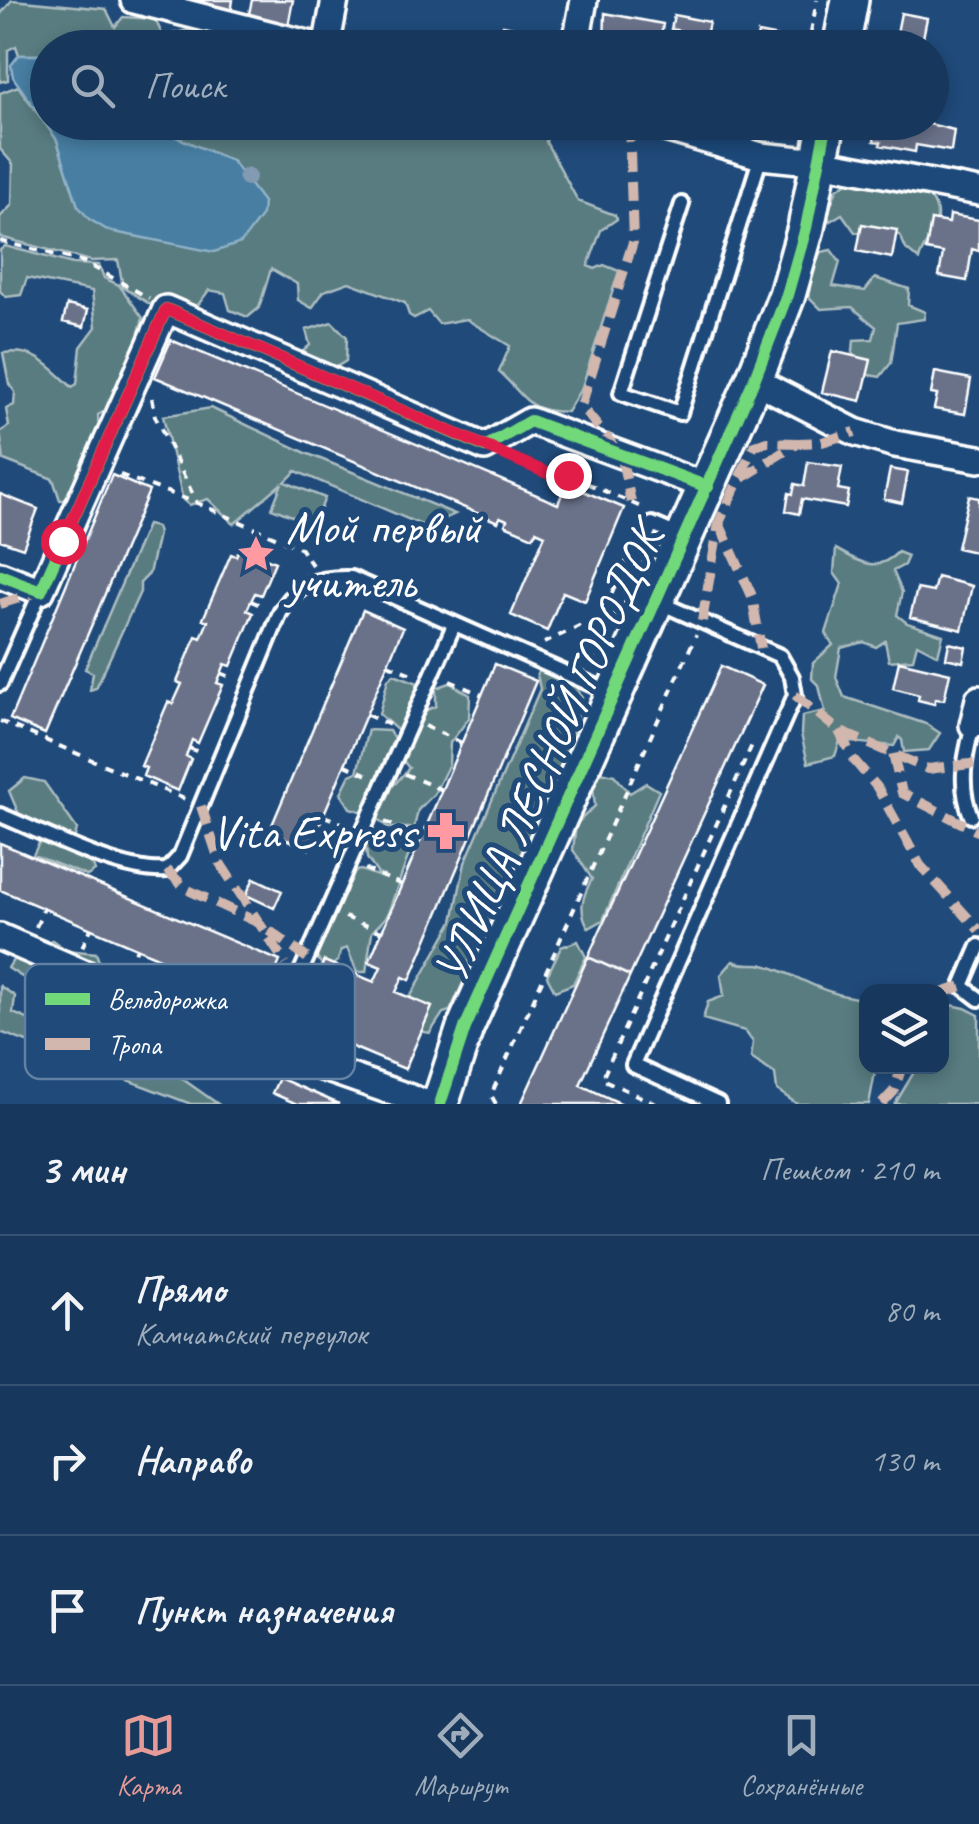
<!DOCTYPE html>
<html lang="ru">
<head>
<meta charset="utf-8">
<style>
  body { margin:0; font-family:Caveat,sans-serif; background:#203f62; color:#f1f3f6 }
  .controls { position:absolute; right:30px; bottom:30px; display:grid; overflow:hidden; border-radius:20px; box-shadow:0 5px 15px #0003 }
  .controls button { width:90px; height:90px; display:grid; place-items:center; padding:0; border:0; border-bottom:2px solid #365272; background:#17385c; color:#f1f3f6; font:50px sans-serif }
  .stop { position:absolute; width:30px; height:30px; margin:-22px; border:8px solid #e11d48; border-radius:50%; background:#fff }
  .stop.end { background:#e11d48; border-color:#fff; box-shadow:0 2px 10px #0008 }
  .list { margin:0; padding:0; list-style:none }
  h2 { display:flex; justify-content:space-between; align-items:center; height:130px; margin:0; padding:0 40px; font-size:42px }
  h2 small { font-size:32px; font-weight:400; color:#9eacbb }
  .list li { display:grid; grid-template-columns:65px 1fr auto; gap:30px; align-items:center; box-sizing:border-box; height:150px; padding:0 40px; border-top:2px solid #365272 }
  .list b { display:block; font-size:38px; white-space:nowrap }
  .list p { margin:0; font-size:32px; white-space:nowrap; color:#9eacbb }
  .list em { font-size:32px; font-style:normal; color:#9eacbb }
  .icon { flex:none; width:55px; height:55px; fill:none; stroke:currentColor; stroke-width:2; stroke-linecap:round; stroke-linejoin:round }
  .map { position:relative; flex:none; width:979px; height:1104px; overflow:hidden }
  .search { position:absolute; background:#17385c; box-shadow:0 5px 15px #0003; left:30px; right:30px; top:30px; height:110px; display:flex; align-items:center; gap:25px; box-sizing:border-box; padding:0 35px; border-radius:55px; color:#9eacbb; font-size:38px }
  .sheet { height:580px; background:#17385c }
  nav { display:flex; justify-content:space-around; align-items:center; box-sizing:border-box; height:140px; border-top:2px solid #365272; background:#17385c; font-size:28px; color:#9eacbb }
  nav a { display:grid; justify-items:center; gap:5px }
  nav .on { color:#e69b98 }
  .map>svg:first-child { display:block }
  .green { fill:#587b80; stroke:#acbdc0; stroke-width:2.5 }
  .water { fill:#467ea2; stroke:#90b2c7; stroke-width:2.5 }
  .building { fill:#6a728a; stroke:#fff; stroke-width:2.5 }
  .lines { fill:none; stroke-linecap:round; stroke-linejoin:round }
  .lane-casing { stroke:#fff; stroke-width:20 }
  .street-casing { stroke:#fff; stroke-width:32 }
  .secondary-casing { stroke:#fff; stroke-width:42 }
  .path { stroke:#fff; stroke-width:4; stroke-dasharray:8 8; stroke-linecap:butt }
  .lane { stroke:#1f4a7a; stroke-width:12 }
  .street { stroke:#1f4a7a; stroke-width:25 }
  .secondary { stroke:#1f4a7a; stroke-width:35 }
  .quiet { stroke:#d1b7ad; stroke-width:10; stroke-dasharray:20 10; stroke-linecap:butt }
  .cycleway-casing { stroke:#1f4a7a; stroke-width:19 }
  .cycleway { stroke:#71d979; stroke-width:12 }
  .tree { fill:#839bb2 }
  .route { stroke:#e11d48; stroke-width:12 }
  .labels { text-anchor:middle; stroke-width:10; stroke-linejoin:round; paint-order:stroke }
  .poi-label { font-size:48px; fill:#fff; stroke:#1f4a7a; text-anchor:start }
  .street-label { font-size:48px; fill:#fff; stroke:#1f4a7a }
  .key { fill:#1f4a7a; stroke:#6280a2; stroke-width:2.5 }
  .key-label { font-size:28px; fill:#fff }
</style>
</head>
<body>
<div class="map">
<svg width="979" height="1104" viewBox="0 0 979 1104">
  <rect width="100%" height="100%" fill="#1f4a7a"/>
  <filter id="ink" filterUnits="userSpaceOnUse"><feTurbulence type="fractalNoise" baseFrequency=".01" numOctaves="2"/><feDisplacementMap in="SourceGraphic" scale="20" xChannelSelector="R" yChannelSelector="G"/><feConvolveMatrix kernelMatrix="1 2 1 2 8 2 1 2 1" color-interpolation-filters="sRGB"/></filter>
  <g filter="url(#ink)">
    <!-- green -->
    <path class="green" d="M12 0 106 9 115 27 123 17 155 19 163 36 201 27 240 47 48 48 47 55H19L16 46 8 50V80L0 82V15Z
      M18 86 57 140 78 206 232 161 176 137 166 123H550L546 142 578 201 615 215 617 219 601 230 588 266 595 269 604 265 619 271 582 387 567 412C525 412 527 397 499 372L510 346 466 319 439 324 428 311 414 318 409 315 405 303 349 282 324 291 312 308 298 300 297 284 271 269 259 308 248 317 230 310 225 293 209 290 195 309 159 310 123 287 118 260 91 261 0 237V217L12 205 13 164 0 149V93Z
      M855 177C882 182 946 182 936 224 933 238 922 246 919 260L906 249 900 235 855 232 842 214 830 221 827 215 837 189Z
      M5 246 73 264 99 265 104 278 119 285 143 318 129 368 119 378 112 407 98 415 99 441 78 500H60L53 479 4 460 0 432 9 426 6 409 14 405 15 392 9 384 3 353C36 348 49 366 72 387L77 384 81 347 96 327 92 291 27 278 21 295 6 297 0 291V250Z
      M831 250 840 262 833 286 865 291 875 278 909 289 908 305 925 312 924 319 897 323 891 363 880 377 864 374 852 362 854 340 873 339 876 327 852 307 821 309 809 297 812 261 822 252Z
      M332 322 347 337 346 361 328 372 299 355 310 345 306 330Z
      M211 408 306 453 455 514 426 527 296 471 285 482 325 498 314 525 272 508 282 483 234 524 208 499 189 505 183 500 163 416Z
      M147 525 156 527 158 534 149 574 140 583V592L96 688 90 690 93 673 85 669Z
      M836 549C860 562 876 574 898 552L908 556 904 565 893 571 902 592 897 615 907 623 943 635 938 655 917 644 913 659 889 661 885 641 876 647 864 642 841 648 836 677 844 697 926 724 940 733 929 750 904 752 902 740 899 737 894 746 840 741 835 756 808 763 801 734 802 716 825 711 819 686 812 679 813 663 833 645 826 633 842 584 834 573Z
      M539 670 574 684 582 698 555 802 511 900 496 904 501 920 495 933 474 934 468 972 450 1011 443 1013 430 1033 412 1030 408 1001 453 921 465 863 540 689 537 674Z
      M394 674 418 683 410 717 399 732 379 714 388 679Z
      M450 683 470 695 469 718 450 743 449 764 434 794 418 810 414 828H388L374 815 350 808 341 793 350 775 357 772 368 730 389 731 397 744 395 757 379 771 380 783 395 784 409 768 401 758 417 731 418 714 436 706V688Z
      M601 772 614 775 630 793 646 783 659 791 603 920 589 928C578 911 582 897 592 879L573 850 576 824 595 806 593 787Z
      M25 778 44 782 77 829 72 847 90 857 95 871 87 876 33 855 40 841 26 831 9 791Z
      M408 835 414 840 387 916 372 932 366 972H357L347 948 341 950 338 961 326 970 309 947 350 872 361 870 380 877 367 858 365 836Z
      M27 938 42 944 52 940 66 950 96 953 101 967 119 969 124 978C151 978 172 988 192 1007L186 1027 95 997 90 968 86 964 22 977 8 968Z
      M578 941 586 957 573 984 555 991 547 976 561 947Z
      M733 961C748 967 753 962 764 965 797 974 819 993 856 998L866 1016V1066L876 1067 869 1104H797L777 1090 775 1074 751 1058 753 1042 745 1031 703 1019 708 1002 724 996 721 975Z
      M0 986 15 996 13 1013 156 1073H174L218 1104H191L0 1032Z
      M942 1003 965 1008 979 1015V1104H895L917 1067 942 1066Z"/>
    <!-- water -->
    <path class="water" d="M19 55H47L48 122 166 123 176 137 232 161 263 202 262 215 241 243 214 252 109 231 89 219 78 206 57 140 13 77 11 65Z"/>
    <!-- building -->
    <path class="building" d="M194 0H233L231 13 198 7 199 1Z
      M252 0H293L288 26 248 18Z
      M605 13 663 24 660 41 651 39 650 48H604Z
      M901 13 927 18 921 48H894Z
      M674 15 709 22 706 36 671 29Z
      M503 25 548 34 545 48 499 46Z
      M758 33 793 40 791 48H755Z
      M877 122H921L954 130 951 151 916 145 915 152 880 145 881 142 874 141Z
      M950 215 979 220V251L972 249 967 281 939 276 943 253 926 250 931 220 949 223Z
      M862 224 897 230 892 258 857 251Z
      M67 305 88 310 84 327 63 322Z
      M171 340 558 504 566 484 624 508 585 601 563 592 547 631 511 615 545 535 536 531 533 537 505 525 507 520 500 517 498 522 155 377Z
      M832 351 871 360 861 401 822 392Z
      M935 372 971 379 965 414 934 409 937 395 931 394Z
      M808 462 842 467 838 489 849 491 846 507 802 499 799 514 786 511 789 493 793 494 795 484 804 486Z
      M890 469 908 472 902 503 884 499Z
      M112 475 149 491 45 734 10 719Z
      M0 494 38 509 23 548 0 540Z
      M969 496 979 498V553L957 548Z
      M240 547 275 562 261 595 255 593 251 601 247 610 253 613 231 666 225 664 217 683 223 685 198 743 192 740 186 756 191 759 178 791 143 776 146 768 141 766 168 702 173 704 182 684 177 682 196 636 201 638 208 621 203 619 231 554 236 556Z
      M937 577 972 586 962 630 910 617 917 589 933 592Z
      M363 610 403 628 309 849 269 832Z
      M949 643 966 647 963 662 946 658Z
      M899 661 950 673 944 700 935 699 934 704 918 700 919 695 893 688Z
      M495 664 536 681 410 980 403 977 396 992 432 1007 405 1069 309 1029 311 1024 299 1019 324 961 374 982 381 967 369 962Z
      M721 666 763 685 630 976 588 957Z
      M0 843 280 961 263 1002 0 890Z
      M254 878 282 891 274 908 246 895Z
      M588 957 630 976 580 1085 622 1104H521Z
      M279 1078 339 1104H297L272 1093Z"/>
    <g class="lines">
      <!-- lane casing -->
      <g class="lane-casing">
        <path id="lane" d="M682 204 621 393 680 413 761 156
          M658 602 780 656 792 677 795 695 633 1065 718 1104
          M643 623 614 608 652 524 680 536
          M0 684 41 591
          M0 815C45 833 121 874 167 870L180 856 280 613C298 583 317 577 351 578L611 693
          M971 816C958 785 965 756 973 725
          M979 946 962 986 979 999
          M267 1048 454 625"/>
      </g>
      <!-- street casing -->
      <g class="street-casing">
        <path id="street" d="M134 0 324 48
          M326 48 335 0
          M575 48 584 0
          M644 122 761 156 820 162 979 192
          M754 380 855 432 895 444 979 459
          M0 575 41 591 166 309 485 447 530 421 708 487
          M973 725 979 699
          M0 937 213 1029 428 1104"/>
      </g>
      <!-- secondary casing -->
      <g class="secondary-casing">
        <path id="secondary" d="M841 48 850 0
          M440 1104 465 1028 754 380 787 295 806 228 827 122"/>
      </g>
      <!-- path -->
      <path class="path" d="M808 48 817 0
        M793 135 795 122
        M0 241 84 262 149 298
        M152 398 155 416 197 503
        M513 459 553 476 568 475 643 508
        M120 475 197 503 300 548 312 565
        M251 601 265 607
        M544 643 598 617
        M388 664 416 676
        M591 665 608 623
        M221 673 235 679
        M450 681 482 695
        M367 715 390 725
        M0 721 187 800
        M425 726 462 743
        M189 748 203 754
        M345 765 368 775
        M405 774 442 790
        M324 816 347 825
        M385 822 422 837
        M365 869 402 885
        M345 917 382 932
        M36 927 44 908
        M82 947 91 929
        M129 967 137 948
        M177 987 184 968
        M223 1006 231 988
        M496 1104 491 1095 696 635
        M656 1104 602 1079 752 745"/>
      <!-- lane -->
      <use href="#lane" class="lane"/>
      <!-- street -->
      <use href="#street" class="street"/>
      <!-- secondary -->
      <use href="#secondary" class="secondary"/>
      <!-- quiet -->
      <path class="quiet" d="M629 122 633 242 581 406 621 455 631 502
        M742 478 798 443 822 442 855 432
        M719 523 752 596 761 648
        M0 604 41 591
        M702 621 719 523 754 446 767 442 798 443
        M795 695 839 731 928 769 979 763
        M839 731 853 759 877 787 920 865 979 930
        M893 754 902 793 979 832
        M201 806 220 863 286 964
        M167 870 186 889 259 923 307 958
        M942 993 962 986
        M882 1104 894 1091 902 1066"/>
      <!-- cycleway casing -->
      <g class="cycleway-casing">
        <path id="cycleway" d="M0 575 41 591 166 309 485 447 530 421 708 487
          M440 1104 465 1028 754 380 787 295 806 228 827 122"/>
      </g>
      <!-- cycleway -->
      <use href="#cycleway" class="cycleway"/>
    </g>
    <!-- trees -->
    <circle class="tree" cx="247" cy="177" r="9"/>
  </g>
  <g class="lines" filter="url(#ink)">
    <!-- route -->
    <path class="route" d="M63 541 166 309 554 476 568 475"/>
  </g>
  <!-- icons -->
  <defs>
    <g id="sight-bare" transform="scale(3)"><path d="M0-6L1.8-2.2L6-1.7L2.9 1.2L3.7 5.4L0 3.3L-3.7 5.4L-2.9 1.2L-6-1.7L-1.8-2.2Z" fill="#ff9aa2" stroke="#1f4a7a" stroke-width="2.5" paint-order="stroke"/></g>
    <g id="pharmacy-bare" transform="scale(3)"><path d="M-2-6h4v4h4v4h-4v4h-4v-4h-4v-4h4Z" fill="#ff9aa2" stroke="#1f4a7a" stroke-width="2.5" paint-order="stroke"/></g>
  </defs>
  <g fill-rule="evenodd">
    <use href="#sight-bare" x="256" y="554"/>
    <use href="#pharmacy-bare" x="446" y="831"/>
  </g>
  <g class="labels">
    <!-- poi labels -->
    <g class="poi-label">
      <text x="286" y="543">Мой первый<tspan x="286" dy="55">учитель</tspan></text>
      <text x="416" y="848" text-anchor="end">Vita Express</text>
    </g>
    <!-- street labels -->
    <g class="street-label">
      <text transform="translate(547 753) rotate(-66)" y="17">УЛИЦА ЛЕСНОЙ ГОРОДОК</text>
    </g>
  </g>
  <!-- legend -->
  <rect x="25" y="964" width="330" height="115" rx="15" class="key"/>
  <rect x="45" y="993" width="45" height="12" fill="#71d979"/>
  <rect x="45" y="1038" width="45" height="12" fill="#d1b7ad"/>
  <g class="key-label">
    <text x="108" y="1009">Велодорожка</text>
    <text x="108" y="1054">Тропа</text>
  </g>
</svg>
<div class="controls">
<button><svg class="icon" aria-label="layers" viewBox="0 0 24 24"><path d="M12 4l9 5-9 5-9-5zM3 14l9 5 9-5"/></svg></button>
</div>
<div class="stop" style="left:63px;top:541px"></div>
<div class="stop end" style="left:568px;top:475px"></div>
<div class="search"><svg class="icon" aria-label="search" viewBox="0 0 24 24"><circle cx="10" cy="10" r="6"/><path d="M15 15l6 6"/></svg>Поиск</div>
</div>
<section class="sheet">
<h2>3 мин<small>Пешком · 210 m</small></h2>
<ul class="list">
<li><svg class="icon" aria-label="ahead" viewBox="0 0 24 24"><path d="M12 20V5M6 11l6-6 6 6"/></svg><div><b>Прямо</b><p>Камчатский переулок</p></div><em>80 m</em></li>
<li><svg class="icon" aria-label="right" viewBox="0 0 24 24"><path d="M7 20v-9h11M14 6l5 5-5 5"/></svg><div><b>Направо</b></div><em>130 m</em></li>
<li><svg class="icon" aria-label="arrive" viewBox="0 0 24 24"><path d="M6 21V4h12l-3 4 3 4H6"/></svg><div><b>Пункт назначения</b></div></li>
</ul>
</section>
<nav>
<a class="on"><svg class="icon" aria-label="map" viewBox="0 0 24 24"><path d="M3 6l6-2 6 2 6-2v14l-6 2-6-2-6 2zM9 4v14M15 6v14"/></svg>Карта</a>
<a><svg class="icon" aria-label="directions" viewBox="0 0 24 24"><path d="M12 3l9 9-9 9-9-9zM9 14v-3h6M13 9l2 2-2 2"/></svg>Маршрут</a>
<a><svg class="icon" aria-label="saved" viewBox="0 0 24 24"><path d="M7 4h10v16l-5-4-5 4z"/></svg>Сохранённые</a>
</nav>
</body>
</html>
